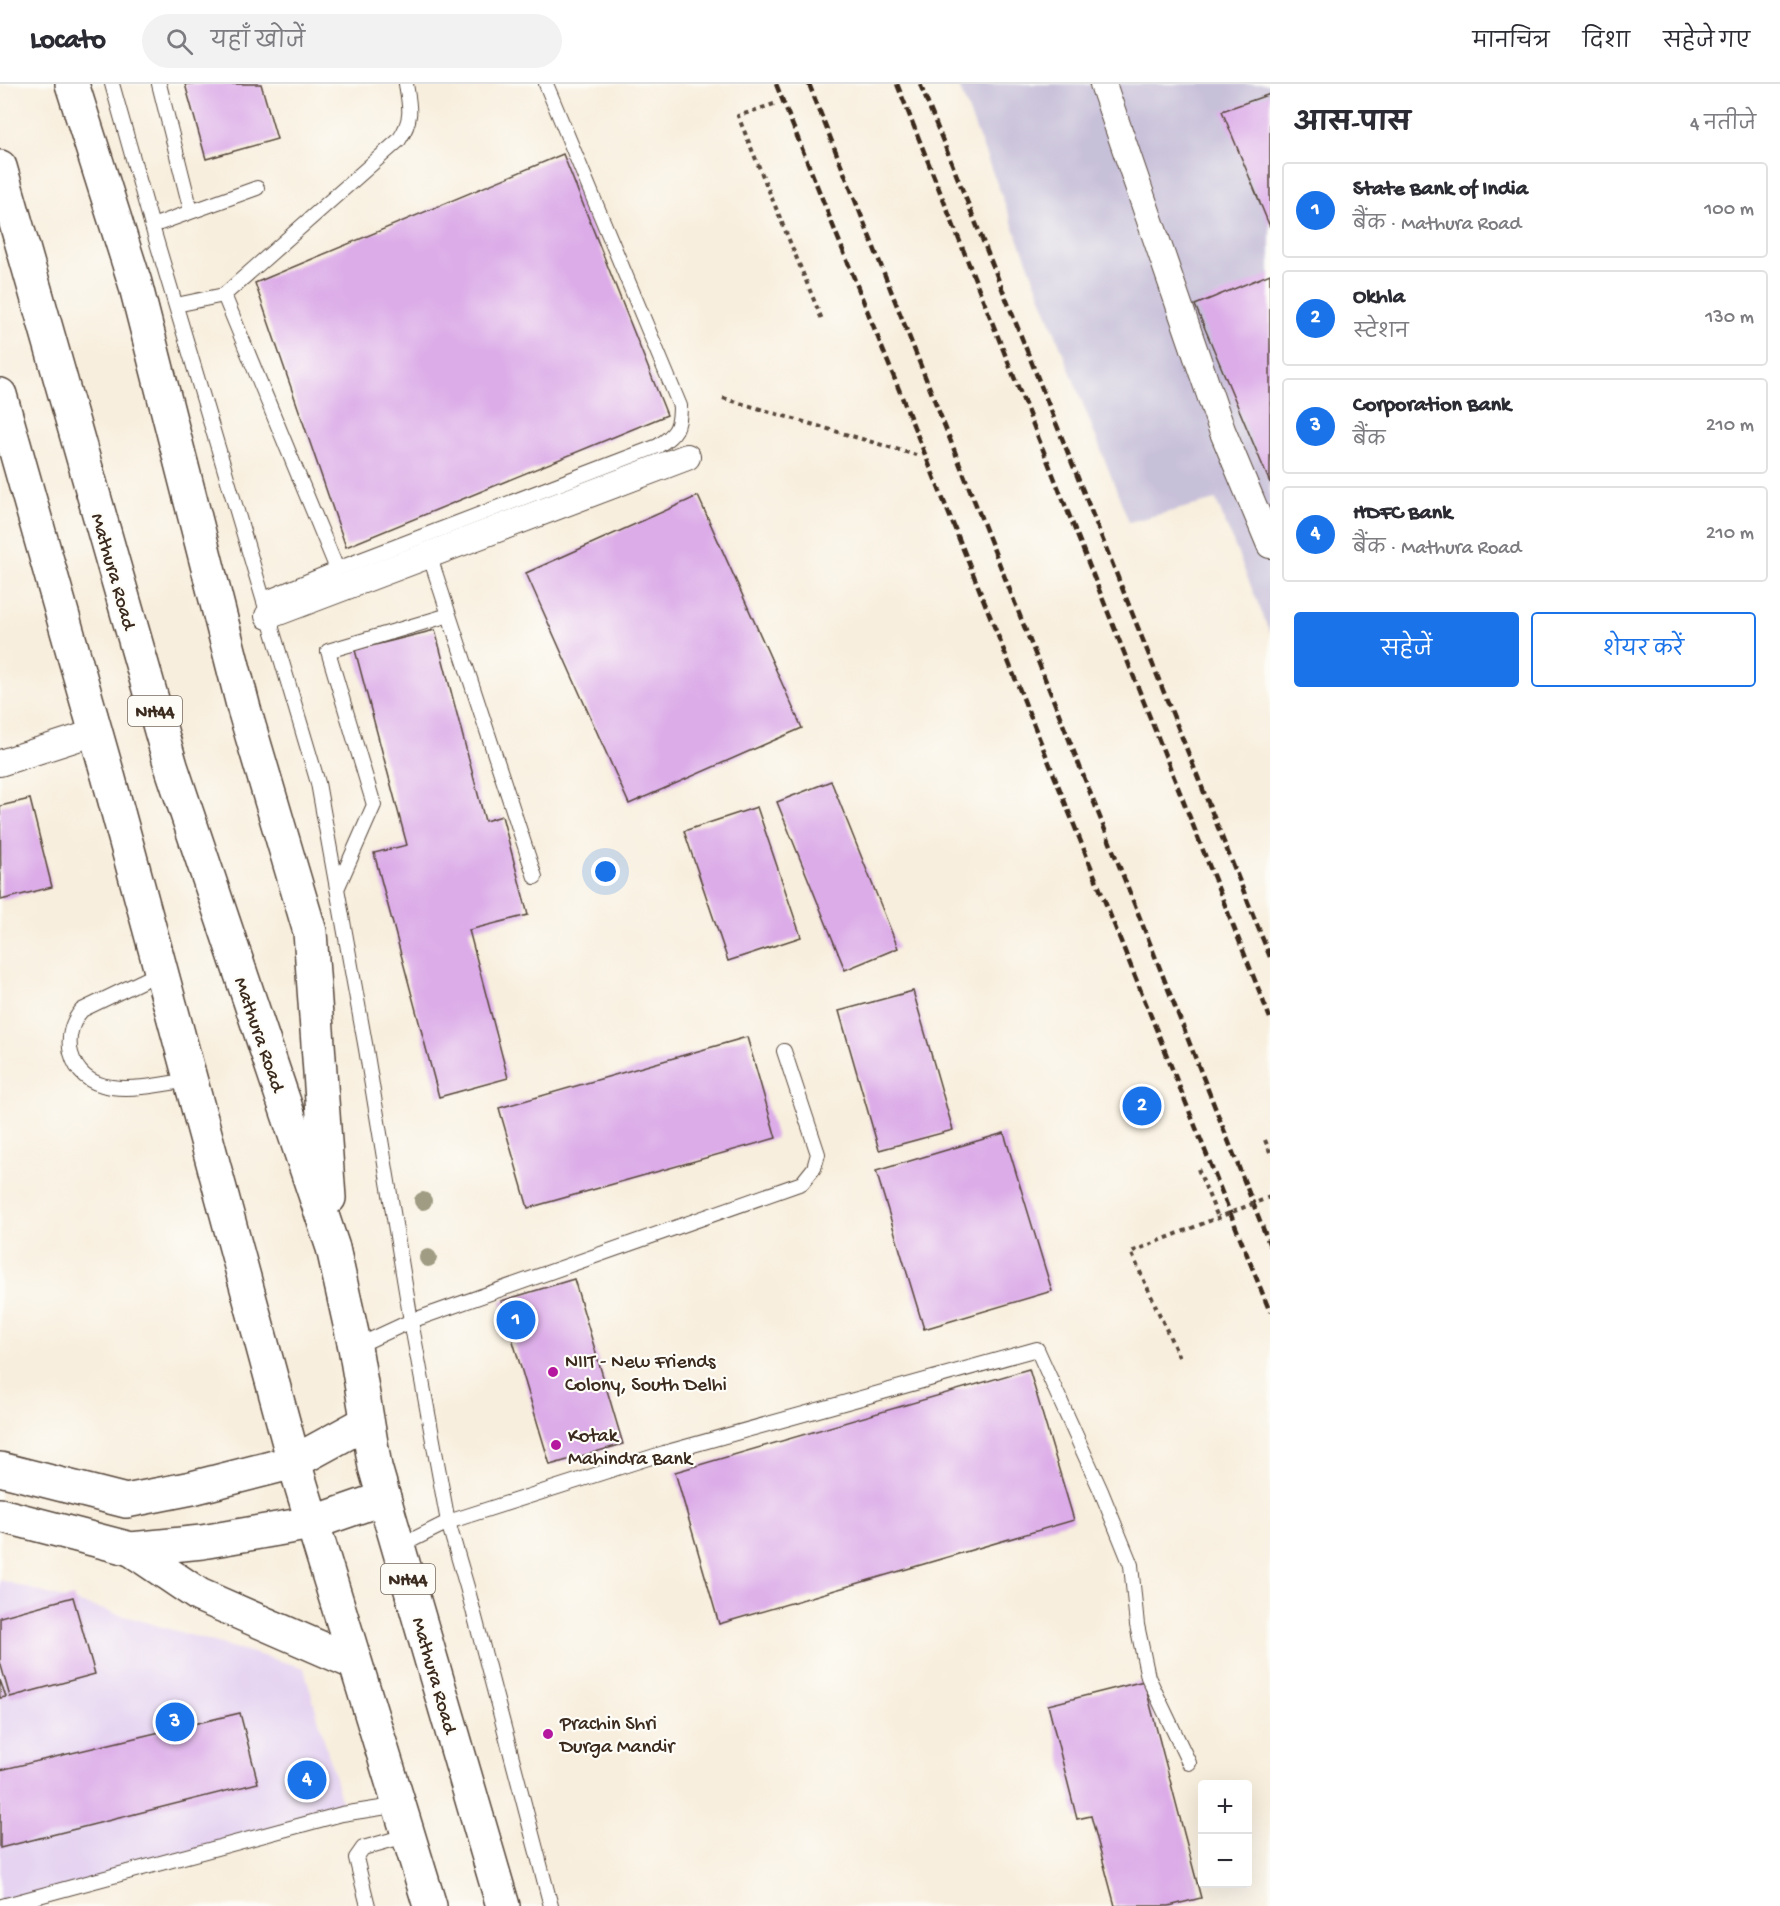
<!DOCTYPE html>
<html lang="hi">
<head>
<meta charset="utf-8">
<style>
  body { margin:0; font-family:"Gochi Hand","Playpen Sans Deva",sans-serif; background:#f2f2f3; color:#2b2b33 }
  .controls { position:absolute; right:18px; bottom:18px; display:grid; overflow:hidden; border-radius:6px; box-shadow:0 6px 24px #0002 }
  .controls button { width:54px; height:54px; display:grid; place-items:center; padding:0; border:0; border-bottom:2px solid #e1e1e2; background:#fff; color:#2b2b33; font:30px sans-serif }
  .you { position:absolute; left:606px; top:788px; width:21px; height:21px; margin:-15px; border:4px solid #fff; border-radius:50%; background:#1a73e8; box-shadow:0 0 0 9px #1a73e833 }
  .badge { display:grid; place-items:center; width:39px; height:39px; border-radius:50%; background:#1a73e8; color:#fff; font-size:20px; font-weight:700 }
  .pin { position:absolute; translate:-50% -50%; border:3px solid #fff; box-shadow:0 2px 6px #0006 }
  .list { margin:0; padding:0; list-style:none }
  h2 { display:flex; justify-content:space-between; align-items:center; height:78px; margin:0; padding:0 24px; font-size:26px }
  h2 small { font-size:20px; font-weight:400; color:#7c7c81 }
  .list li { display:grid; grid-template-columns:39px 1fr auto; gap:18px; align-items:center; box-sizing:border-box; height:96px; margin:0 12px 12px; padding:0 12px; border:2px solid #e1e1e2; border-radius:6px }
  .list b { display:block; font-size:22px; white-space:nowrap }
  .list p { margin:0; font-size:20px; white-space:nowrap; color:#7c7c81 }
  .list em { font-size:20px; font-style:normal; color:#7c7c81 }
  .actions { display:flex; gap:12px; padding:18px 24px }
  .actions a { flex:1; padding:14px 0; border:2px solid #1a73e8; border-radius:6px; text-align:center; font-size:21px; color:#1a73e8 }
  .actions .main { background:#1a73e8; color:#fff }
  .icon { flex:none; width:33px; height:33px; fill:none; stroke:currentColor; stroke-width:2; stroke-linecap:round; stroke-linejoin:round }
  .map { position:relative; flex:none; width:1270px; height:1822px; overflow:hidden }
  header { display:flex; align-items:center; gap:36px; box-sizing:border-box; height:84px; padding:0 30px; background:#fff; border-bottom:2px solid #e1e1e2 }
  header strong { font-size:28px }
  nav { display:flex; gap:33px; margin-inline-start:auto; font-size:21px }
  .search { width:420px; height:54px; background:#f2f2f3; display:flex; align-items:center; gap:15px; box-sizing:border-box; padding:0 21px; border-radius:33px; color:#7c7c81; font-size:22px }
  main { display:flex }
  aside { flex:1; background:#fff }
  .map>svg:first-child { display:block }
  .built { fill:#e5d3f1 }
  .industrial { fill:#c7c0d9 }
  .building { fill:#dcace8 }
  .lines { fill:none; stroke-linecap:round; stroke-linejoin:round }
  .lane-casing { stroke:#57473b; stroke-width:16 }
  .street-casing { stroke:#57473b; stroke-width:28 }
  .secondary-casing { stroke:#57473b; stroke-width:36 }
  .primary-casing { stroke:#57473b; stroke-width:36 }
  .highway-casing { stroke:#57473b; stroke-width:36 }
  .path { stroke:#57473b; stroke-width:4; stroke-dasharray:4.5 4.5; stroke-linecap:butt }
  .lane { stroke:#fff; stroke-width:14 }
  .street { stroke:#fff; stroke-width:26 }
  .secondary { stroke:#fff; stroke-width:33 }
  .primary { stroke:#fff; stroke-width:33 }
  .highway { stroke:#fff; stroke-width:33 }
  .rail { stroke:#3b2a1e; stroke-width:4.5; stroke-dasharray:9 4.5; stroke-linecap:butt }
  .path-bridge { stroke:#57473b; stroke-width:4; stroke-dasharray:4.5 4.5; stroke-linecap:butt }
  .tree { fill:#9f9c83 }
  .poi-dot { fill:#b5179e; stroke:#fdfcf7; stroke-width:2 }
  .labels { text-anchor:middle; stroke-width:4.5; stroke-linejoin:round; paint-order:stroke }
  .shield { fill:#fdfcf7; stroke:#75695f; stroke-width:1.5 }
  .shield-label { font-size:18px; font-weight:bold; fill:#3b2a1e }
  .street-label { font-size:20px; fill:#3b2a1e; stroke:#fdfcf7 }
  .poi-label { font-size:20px; fill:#3b2a1e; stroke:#fdfcf7; text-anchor:start }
</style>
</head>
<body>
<header>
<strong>Locato</strong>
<div class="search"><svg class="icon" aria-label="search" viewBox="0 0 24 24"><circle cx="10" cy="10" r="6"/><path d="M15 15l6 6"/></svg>यहाँ खोजें</div>
<nav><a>मानचित्र</a><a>दिशा</a><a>सहेजे गए</a></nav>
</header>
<main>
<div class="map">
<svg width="1270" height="1822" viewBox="0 0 1270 1822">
  <rect width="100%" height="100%" fill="#fdfcf7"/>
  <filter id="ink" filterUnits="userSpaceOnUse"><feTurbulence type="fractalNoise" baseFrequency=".0167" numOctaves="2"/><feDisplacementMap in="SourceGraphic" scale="12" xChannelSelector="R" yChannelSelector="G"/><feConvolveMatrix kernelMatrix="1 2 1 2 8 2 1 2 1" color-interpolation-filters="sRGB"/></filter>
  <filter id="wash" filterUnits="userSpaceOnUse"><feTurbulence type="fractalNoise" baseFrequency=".008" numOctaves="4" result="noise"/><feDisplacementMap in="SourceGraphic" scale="24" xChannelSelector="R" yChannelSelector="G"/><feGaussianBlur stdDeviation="1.35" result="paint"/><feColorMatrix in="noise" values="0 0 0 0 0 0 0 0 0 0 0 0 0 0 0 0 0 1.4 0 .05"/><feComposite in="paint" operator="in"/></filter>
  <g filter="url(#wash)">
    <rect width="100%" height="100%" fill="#f8eedd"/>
    <!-- built -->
    <path class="built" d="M0 1496 304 1584 344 1726 0 1822Z"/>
    <!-- industrial -->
    <path class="industrial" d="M958 0H1270V549L1216 416 1129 438Z"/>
    <g id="blocks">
      <!-- building -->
      <path class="building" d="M185 0H261L277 55 206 75Z
        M1270 10V143L1222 27Z
        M563 70 667 331 346 463 255 199Z
        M1270 190V399L1195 221Z
        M698 412 802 644 629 720 526 489Z
        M435 546 485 737 502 732 528 831 469 846 508 994 439 1013 374 769 407 761 355 566Z
        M831 697 898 864 845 886 777 718Z
        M30 715 52 803 1 816 0 722Z
        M757 723 801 853 728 877 684 747Z
        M913 907 953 1046 879 1066 839 927Z
        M747 953 776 1054 528 1124 499 1024Z
        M1004 1049 1052 1207 924 1245 876 1087Z
        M574 1195 623 1360 550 1381 501 1217Z
        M1029 1285 1074 1436 719 1540 675 1388Z
        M73 1513 95 1590 10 1613 0 1578V1533Z
        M0 1596 6 1613 0 1614Z
        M1144 1597 1201 1814 1169 1822H1115L1091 1732 1077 1735 1048 1621Z
        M240 1629 258 1699 0 1764V1686Z"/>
    </g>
  </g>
  <g filter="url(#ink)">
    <use href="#blocks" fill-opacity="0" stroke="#57473b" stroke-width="1.5"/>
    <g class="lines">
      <!-- lane casing -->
      <g class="lane-casing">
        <path id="lane" d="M112 0 152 142 318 699 366 965 411 1237 448 1438 467 1503 551 1822
          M159 0 191 127
          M152 142 257 104
          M224 211 337 485 264 515
          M176 221 224 211 399 56C413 35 410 24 406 0
          M429 470 535 793
          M337 485 658 362C676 350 680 344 680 322L546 0
          M337 805 374 721 328 567 449 531
          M161 888 82 926C72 937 67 954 71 969 85 1021 151 1001 190 996
          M355 1263 411 1237 802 1099 814 1084 818 1070 784 967
          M398 1463 448 1438 664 1369 1037 1265 1101 1407 1131 1481 1137 1541 1148 1593 1189 1679
          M2 1822 342 1730 400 1721
          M368 1822 356 1774 363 1764 409 1751"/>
      </g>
      <!-- street casing -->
      <g class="street-casing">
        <path id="street" d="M1103 0 1222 346 1270 461
          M268 532 687 373
          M0 679 96 648"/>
      </g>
      <!-- secondary casing -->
      <g class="secondary-casing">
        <path id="secondary" d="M0 1385 126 1417 192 1404 294 1378 367 1338
          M0 1431 131 1465 202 1458 312 1439 384 1414"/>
      </g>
      <!-- primary casing -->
      <g class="primary-casing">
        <path id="primary" d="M131 1465 199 1511 355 1579"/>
      </g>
      <!-- highway casing -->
      <g class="highway-casing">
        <path id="highway" d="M72 0 135 199 244 625 310 848 329 1114
          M0 83 171 682 333 1164 355 1263 375 1383 503 1822
          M0 311 109 695 294 1378 430 1822"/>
      </g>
      <!-- path -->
      <path class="path" d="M774 20 738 32 823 238
        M723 314 916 371
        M1265 1056 1270 1068
        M1198 1085 1219 1136"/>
      <!-- lane -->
      <use href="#lane" class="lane"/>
      <!-- street -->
      <use href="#street" class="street"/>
      <!-- secondary -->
      <use href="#secondary" class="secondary"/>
      <!-- primary -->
      <use href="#primary" class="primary"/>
      <!-- highway -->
      <use href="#highway" class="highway"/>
      <!-- rail -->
      <path class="rail" d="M776 0 1270 1228
        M809 0 1270 1162
        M897 0 1270 934
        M920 0 1270 873"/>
      <!-- path-bridge -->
      <path class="path-bridge" d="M1179 1273 1131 1168 1270 1113"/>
    </g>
    <!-- trees -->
    <g class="tree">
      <circle cx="423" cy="1117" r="9"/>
      <circle cx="428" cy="1174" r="9"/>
    </g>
  </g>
  <!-- markers -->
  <g class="poi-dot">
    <circle cx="553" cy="1288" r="6"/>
    <circle cx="556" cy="1361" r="6"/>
    <circle cx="548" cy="1650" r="6"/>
  </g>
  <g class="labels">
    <!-- shield labels -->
    <g class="shield">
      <rect x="128" y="612" width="54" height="30" rx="4.5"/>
      <rect x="381" y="1480" width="54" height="30" rx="4.5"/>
    </g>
    <g class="shield-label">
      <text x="155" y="633">NH44</text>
      <text x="408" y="1501">NH44</text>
    </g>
    <!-- street labels -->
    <g class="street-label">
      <text transform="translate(115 487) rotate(74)" y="7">Mathura Road</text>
      <text transform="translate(261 950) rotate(71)" y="7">Mathura Road</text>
      <text transform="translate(436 1591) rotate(74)" y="7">Mathura Road</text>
    </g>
    <!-- poi labels -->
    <g class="poi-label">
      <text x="565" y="1283">NIIT - New Friends<tspan x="565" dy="23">Colony, South Delhi</tspan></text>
      <text x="568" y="1357">Kotak<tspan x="568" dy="23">Mahindra Bank</tspan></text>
      <text x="560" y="1645">Prachin Shri<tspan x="560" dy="23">Durga Mandir</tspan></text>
    </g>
  </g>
</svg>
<div class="controls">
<button>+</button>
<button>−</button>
</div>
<div class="you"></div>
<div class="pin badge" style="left:516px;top:1236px">1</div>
<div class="pin badge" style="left:1142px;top:1022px">2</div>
<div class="pin badge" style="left:175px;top:1638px">3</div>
<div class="pin badge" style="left:307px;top:1696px">4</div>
</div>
<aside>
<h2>आस-पास<small>4 नतीजे</small></h2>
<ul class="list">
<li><span class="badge">1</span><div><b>State Bank of India</b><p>बैंक · Mathura Road</p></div><em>100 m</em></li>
<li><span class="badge">2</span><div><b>Okhla</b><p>स्टेशन</p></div><em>130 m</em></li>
<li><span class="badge">3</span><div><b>Corporation Bank</b><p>बैंक</p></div><em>210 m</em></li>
<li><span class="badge">4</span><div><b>HDFC Bank</b><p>बैंक · Mathura Road</p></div><em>210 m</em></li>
</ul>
<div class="actions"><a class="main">सहेजें</a><a>शेयर करें</a></div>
</aside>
</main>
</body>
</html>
